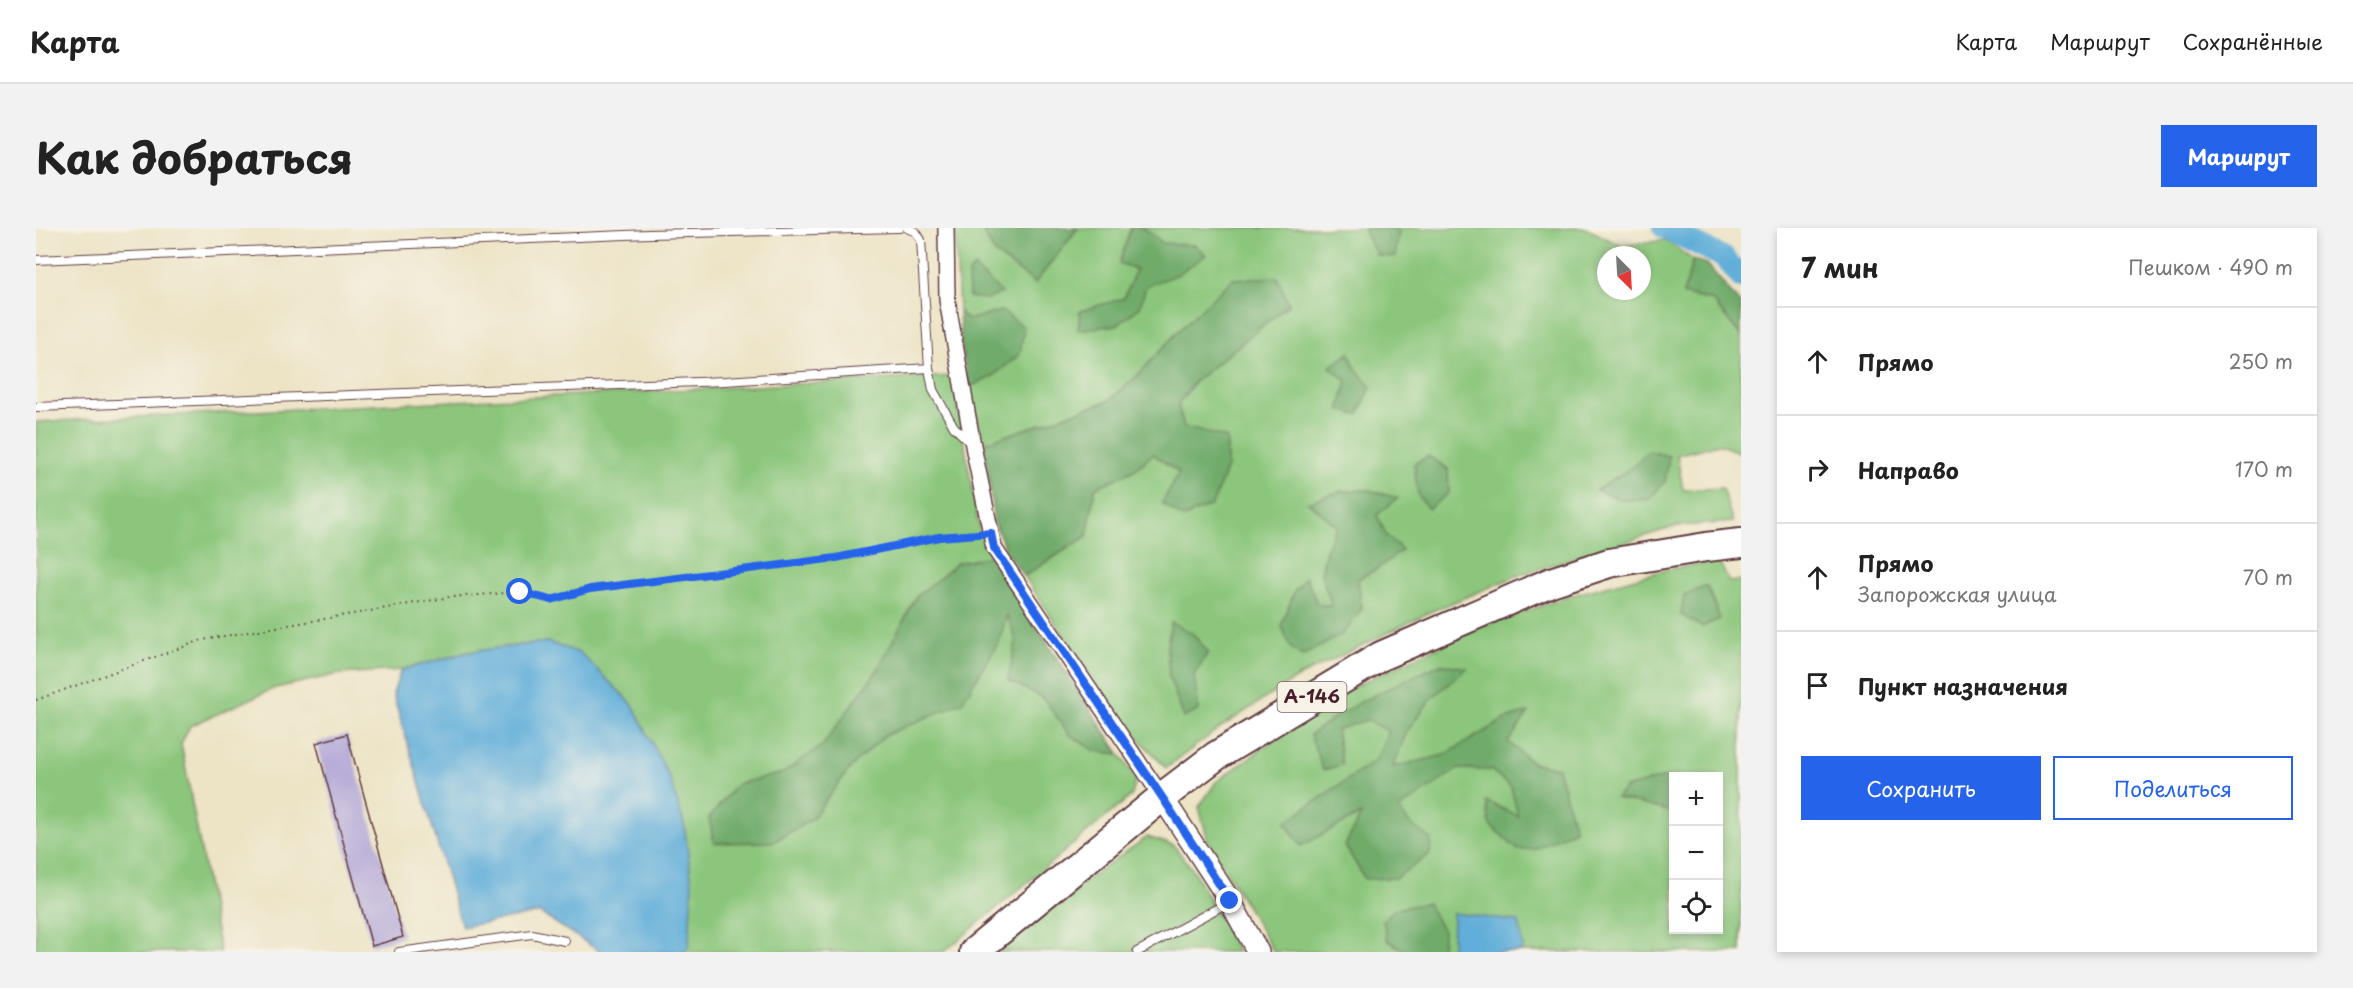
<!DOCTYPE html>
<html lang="ru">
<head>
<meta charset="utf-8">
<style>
  body { margin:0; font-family:"Playpen Sans",sans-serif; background:#f2f2f2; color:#222 }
  .controls { position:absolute; right:18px; bottom:18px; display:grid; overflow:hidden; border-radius:0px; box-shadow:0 3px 9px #0003 }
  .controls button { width:54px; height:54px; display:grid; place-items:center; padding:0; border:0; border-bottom:2px solid #e0e0e0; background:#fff; color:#222; font:30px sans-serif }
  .compass { position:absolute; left:1561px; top:18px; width:54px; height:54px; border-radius:50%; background:#fff; box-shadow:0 3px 9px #0003; rotate:156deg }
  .stop { position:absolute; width:18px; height:18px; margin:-14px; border:4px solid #2563eb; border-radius:50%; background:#fff }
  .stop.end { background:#2563eb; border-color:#fff; box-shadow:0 2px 6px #0008 }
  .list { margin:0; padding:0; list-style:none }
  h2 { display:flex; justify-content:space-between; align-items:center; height:78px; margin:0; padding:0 24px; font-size:26px }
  h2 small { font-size:20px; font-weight:400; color:#767676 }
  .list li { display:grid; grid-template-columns:39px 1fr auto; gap:18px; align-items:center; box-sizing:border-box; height:108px; padding:0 24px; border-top:2px solid #e0e0e0 }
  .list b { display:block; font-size:22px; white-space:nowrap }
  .list p { margin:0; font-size:20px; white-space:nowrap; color:#767676 }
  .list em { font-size:20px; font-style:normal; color:#767676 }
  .actions { display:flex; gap:12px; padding:18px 24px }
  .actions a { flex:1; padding:14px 0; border:2px solid #2563eb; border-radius:0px; text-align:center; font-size:21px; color:#2563eb }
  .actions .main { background:#2563eb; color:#fff }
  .icon { flex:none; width:33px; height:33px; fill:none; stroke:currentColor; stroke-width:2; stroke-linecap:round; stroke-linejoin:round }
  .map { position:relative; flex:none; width:1705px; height:724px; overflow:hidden; border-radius:0px }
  header { display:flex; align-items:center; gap:36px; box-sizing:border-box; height:84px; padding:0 30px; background:#fff; border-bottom:2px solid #e0e0e0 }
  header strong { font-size:28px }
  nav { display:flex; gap:33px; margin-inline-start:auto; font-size:21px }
  .intro { display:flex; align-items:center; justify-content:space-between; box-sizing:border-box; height:144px; padding:0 36px }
  h1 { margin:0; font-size:42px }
  .button { padding:15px 27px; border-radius:0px; background:#2563eb; color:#fff; font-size:21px; font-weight:700 }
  main { display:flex; gap:36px; padding:0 36px }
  aside { flex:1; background:#fff; border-radius:0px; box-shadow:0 3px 9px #0003 }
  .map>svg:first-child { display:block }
  .green { fill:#8bc67b; stroke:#6a7253; stroke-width:1.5; fill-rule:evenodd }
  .forest { fill:#70ab6b; stroke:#5d654b; stroke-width:1.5 }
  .water { fill:#60aed9; stroke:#556682; stroke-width:1.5 }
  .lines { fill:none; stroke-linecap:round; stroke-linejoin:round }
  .river { stroke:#60aed9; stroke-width:22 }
  .building { fill:#b8add8 }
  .lane-casing { stroke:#623d42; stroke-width:10 }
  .street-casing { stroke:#623d42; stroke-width:18 }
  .secondary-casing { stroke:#623d42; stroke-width:24 }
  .highway-casing { stroke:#623d42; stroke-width:32 }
  .path { stroke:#623d42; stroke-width:2; stroke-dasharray:1.5 4.5; stroke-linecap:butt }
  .lane { stroke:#fff; stroke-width:8 }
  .street { stroke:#fff; stroke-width:15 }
  .secondary { stroke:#fff; stroke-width:21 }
  .highway { stroke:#fff; stroke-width:28 }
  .route { stroke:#2563eb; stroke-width:8 }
  .labels { text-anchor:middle; stroke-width:6; stroke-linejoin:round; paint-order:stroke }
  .shield { fill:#f7f3e8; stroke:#7e5f64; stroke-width:1.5 }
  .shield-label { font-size:18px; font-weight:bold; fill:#4a1f2b }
</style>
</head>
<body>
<header>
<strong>Карта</strong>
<nav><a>Карта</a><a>Маршрут</a><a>Сохранённые</a></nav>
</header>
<div class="intro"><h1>Как добраться</h1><a class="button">Маршрут</a></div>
<main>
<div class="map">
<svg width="1705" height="724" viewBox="0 0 1705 724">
  <rect width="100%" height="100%" fill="#f7f3e8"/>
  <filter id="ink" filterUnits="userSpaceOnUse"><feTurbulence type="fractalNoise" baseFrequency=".0167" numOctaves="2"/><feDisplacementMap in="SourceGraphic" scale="12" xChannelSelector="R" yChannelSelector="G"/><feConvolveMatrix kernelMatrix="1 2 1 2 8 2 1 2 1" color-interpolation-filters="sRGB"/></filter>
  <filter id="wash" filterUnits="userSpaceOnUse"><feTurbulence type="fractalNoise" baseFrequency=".008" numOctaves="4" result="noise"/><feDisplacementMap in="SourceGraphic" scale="24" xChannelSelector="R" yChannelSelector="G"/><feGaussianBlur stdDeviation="1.35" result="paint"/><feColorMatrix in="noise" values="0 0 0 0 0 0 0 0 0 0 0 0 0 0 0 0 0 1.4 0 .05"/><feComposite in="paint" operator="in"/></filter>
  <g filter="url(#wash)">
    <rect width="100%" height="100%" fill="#ede4c6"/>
    <!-- green -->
    <path class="green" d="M919 0H945L958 24 999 55 1042 0H1550L1586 18 1629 12 1657 32 1647 66 1677 73 1705 108V225L1682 216 1641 227 1647 262 1686 260 1697 294 1641 298 1483 347 1396 383 1262 449 1185 499 1130 540 1081 487 988 348 1051 308 1059 260 1098 242 1117 226 1143 245 1126 275 1147 290 1148 199 1142 177 1158 154 1253 76 1241 49 1100 149 1072 173 948 215 933 159 956 149 966 83 930 93 923 83ZM1570 27H1606V63H1570Z
      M917 148 943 301 954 328 1100 551 1096 567 908 724H648L653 718 511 414 432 424 365 442 303 446 239 460 154 498 145 516 184 724H0V194Z
      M1683 333 1693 354 1705 353V724H1238L1172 613 1163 579 1180 554 1300 467 1446 398 1537 367 1633 341ZM1638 548H1682V702H1638Z
      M1111 609 1137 617 1157 642 1202 724H961L1057 647Z"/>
    <!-- forest -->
    <path class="forest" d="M945 0H1042L999 55 958 24Z
      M1095 0H1107L1127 15 1159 17 1170 27 1140 47 1110 58 1104 79 1081 97 1042 102 1044 83 1088 70 1100 41 1083 35Z
      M1329 0H1359L1363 3 1359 29 1341 27 1328 4Z
      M1657 32 1671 36 1705 77V108L1677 73 1647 66Z
      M938 39 966 65 952 71 933 69 932 46Z
      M1241 49 1253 76 1158 154 1142 177 1148 199 1191 210V239L1176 277 1147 290 1126 275 1143 245 1117 226 1098 242 1059 260 1051 308 988 348 971 325 958 294 948 215 1072 173 1100 149 1145 100 1197 51Z
      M923 83 931 92 966 83 988 99 984 126 956 149 933 159 925 117Z
      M1313 125 1320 141 1335 159 1322 187 1303 182 1311 153 1294 139Z
      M1613 223 1633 228 1629 254 1612 272H1587L1560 262 1593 241Z
      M1392 228 1412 241 1413 265 1392 281 1382 267 1378 236Z
      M1333 262 1362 270 1341 287 1350 307 1366 322 1341 341 1322 351 1326 381 1306 407 1266 428 1255 420 1245 398 1259 362 1270 349 1281 376 1296 378 1285 346 1291 318 1301 298 1272 274 1304 263Z
      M954 328 1083 526 1059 523 1034 507 1007 470 972 452 980 413 971 387 963 414 926 474 848 508 815 539 775 592 737 614 678 615 673 590 701 556 747 545 787 517 842 441 880 369 921 335Z
      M1671 358 1684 391 1666 399 1645 387 1648 367Z
      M1135 394 1156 405 1172 424 1158 447 1163 482 1148 490 1133 449 1131 418Z
      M1405 436 1431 440 1395 471 1371 503 1357 539 1409 527 1469 491 1493 484 1472 514 1497 535 1522 540 1539 602 1498 621 1482 622 1454 597 1450 573 1482 588 1475 559 1455 542 1422 541 1363 581 1372 594 1395 611 1394 626 1360 650 1329 651 1309 618 1325 586 1265 618 1249 594 1340 532 1352 503 1330 492 1300 502 1306 537 1287 542 1274 507C1313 476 1359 457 1405 436Z
      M1626 550H1637V584L1580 570 1589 560Z
      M1391 675 1407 703 1406 723 1371 724 1351 712 1347 692 1359 681Z"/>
    <!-- water -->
    <path class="water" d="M511 414 544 425 597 477 634 551 648 596 656 656 653 718 648 724H565L504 685 426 699 357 466 365 442 432 424Z
      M1417 685 1483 694 1487 719 1485 724H1416Z"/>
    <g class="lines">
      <!-- river -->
      <path class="river" d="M1628 0 1689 30 1705 50"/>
    </g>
    <g id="blocks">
      <!-- building -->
      <path class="building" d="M311 506 367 709 336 718 280 515Z"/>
    </g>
  </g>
  <g filter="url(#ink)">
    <use href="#blocks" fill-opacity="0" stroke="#623d42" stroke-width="1.5"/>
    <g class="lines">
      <!-- lane casing -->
      <g class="lane-casing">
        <path id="lane" d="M871 0 880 4 885 12 893 140 897 162 918 199 935 215
          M0 32 613 6 863 0
          M0 179 689 153 893 140
          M363 724 496 706 529 713
          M1101 724 1193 674"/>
      </g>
      <!-- street casing -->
      <g class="street-casing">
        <path id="street" d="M910 0 911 72 938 223 958 320 1126 569"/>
      </g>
      <!-- secondary casing -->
      <g class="secondary-casing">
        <path id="secondary" d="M1126 569 1194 673 1222 724"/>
      </g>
      <!-- highway casing -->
      <g class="highway-casing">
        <path id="highway" d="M938 724 1126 569 1180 528 1345 428 1515 354 1573 335 1670 319 1705 315"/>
      </g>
      <!-- path -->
      <path class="path" d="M0 472 166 412 414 369 484 364 515 372 554 361 800 330 903 309 943 306"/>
      <!-- lane -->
      <use href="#lane" class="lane"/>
      <!-- street -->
      <use href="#street" class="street"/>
      <!-- secondary -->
      <use href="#secondary" class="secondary"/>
      <!-- highway -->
      <use href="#highway" class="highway"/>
    </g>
  </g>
  <g class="lines" filter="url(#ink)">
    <!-- route -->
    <path class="route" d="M484 364 515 372 554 361 800 330 903 309 955 305 958 320 1126 569 1194 673"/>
  </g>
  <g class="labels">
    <!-- shield labels -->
    <rect class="shield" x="1241.5" y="454" width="69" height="30" rx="4.5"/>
    <g class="shield-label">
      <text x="1276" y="475">А-146</text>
    </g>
  </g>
</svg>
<div class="controls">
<button>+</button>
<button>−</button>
<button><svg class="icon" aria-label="locate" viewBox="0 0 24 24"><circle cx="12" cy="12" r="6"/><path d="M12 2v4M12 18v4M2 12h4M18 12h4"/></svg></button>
</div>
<svg class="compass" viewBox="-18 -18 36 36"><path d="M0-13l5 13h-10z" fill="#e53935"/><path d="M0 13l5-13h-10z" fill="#767676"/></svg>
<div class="stop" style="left:484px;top:364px"></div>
<div class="stop end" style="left:1194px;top:673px"></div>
</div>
<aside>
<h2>7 мин<small>Пешком · 490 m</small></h2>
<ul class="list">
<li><svg class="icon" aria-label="ahead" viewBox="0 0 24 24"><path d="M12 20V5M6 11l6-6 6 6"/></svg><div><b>Прямо</b></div><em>250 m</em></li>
<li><svg class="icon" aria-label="right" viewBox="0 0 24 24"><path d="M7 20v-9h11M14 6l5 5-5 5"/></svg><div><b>Направо</b></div><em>170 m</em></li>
<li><svg class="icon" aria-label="ahead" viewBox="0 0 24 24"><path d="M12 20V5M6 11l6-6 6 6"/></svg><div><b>Прямо</b><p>Запорожская улица</p></div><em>70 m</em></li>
<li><svg class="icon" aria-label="arrive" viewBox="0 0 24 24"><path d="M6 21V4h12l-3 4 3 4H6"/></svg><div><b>Пункт назначения</b></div></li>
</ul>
<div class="actions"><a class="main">Сохранить</a><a>Поделиться</a></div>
</aside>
</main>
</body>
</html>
